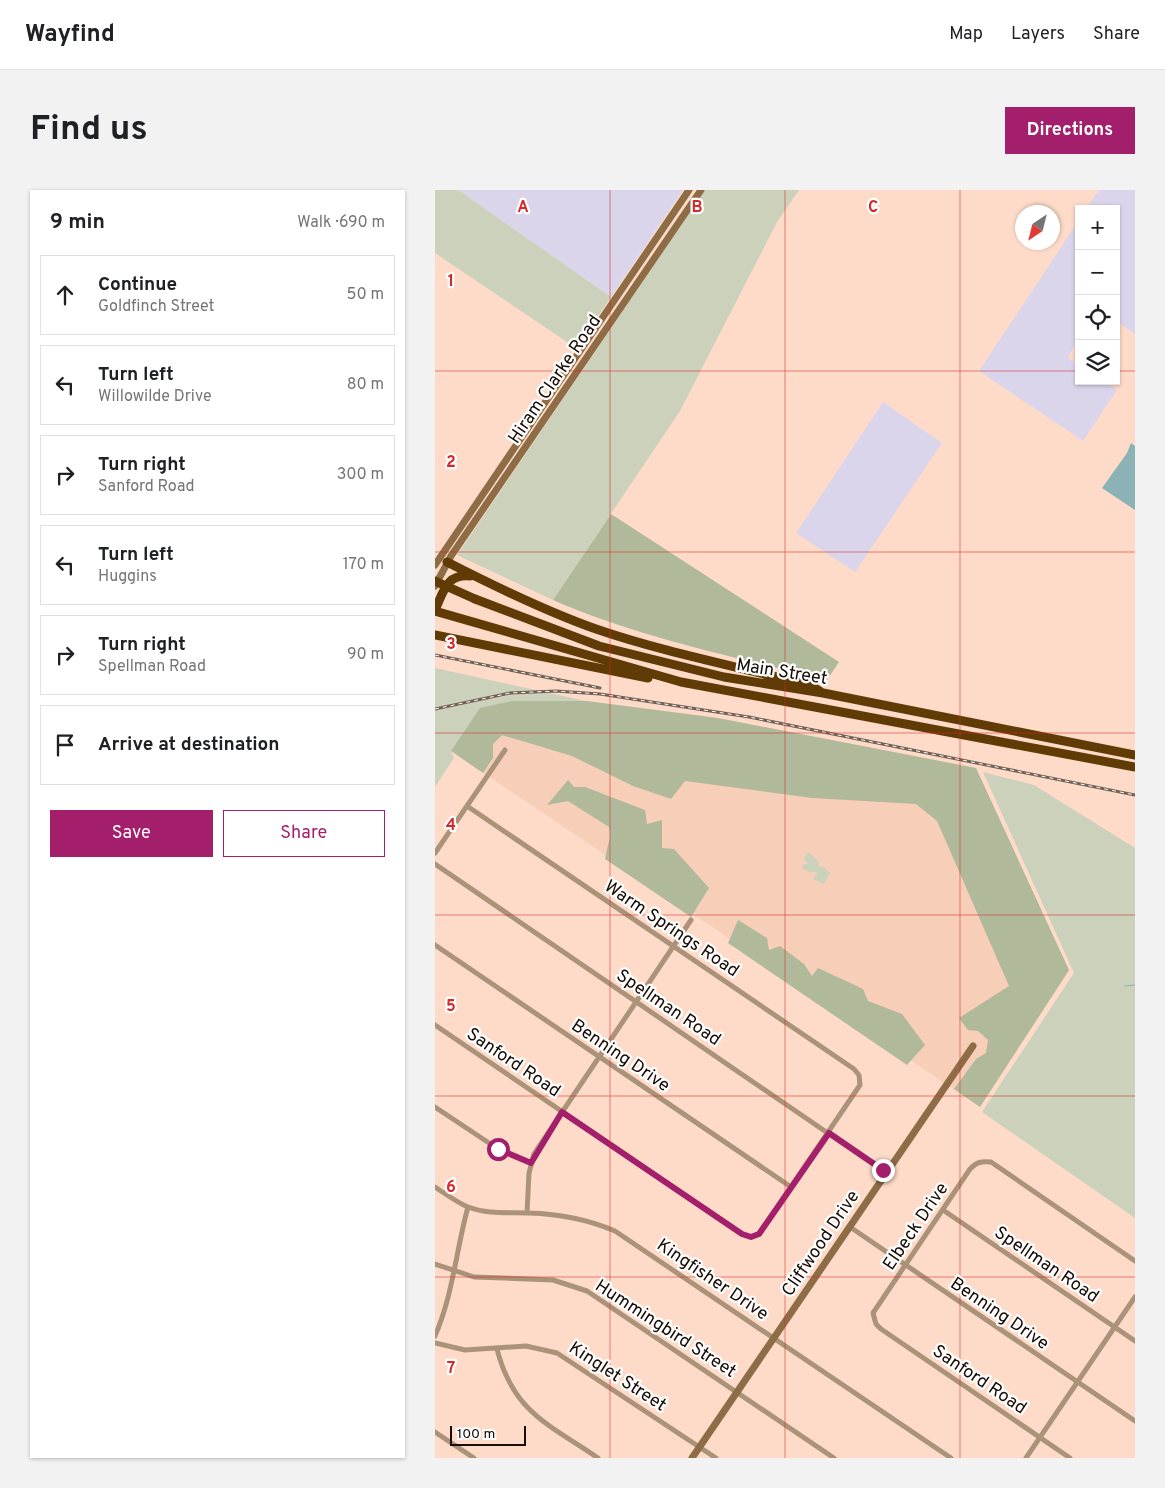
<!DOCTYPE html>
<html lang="en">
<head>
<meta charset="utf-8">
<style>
  body { margin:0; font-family:Overpass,sans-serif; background:#f2f2f2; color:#202124 }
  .controls { position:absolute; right:15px; top:15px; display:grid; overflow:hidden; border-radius:0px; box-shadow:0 1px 4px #0004 }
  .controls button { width:45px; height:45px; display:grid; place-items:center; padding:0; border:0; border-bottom:1px solid #e0e0e0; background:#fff; color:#202124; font:25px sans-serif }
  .compass { position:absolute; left:580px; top:15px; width:45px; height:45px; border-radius:50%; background:#fff; box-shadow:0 1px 4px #0004; rotate:215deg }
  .scale { position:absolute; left:15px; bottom:12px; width:76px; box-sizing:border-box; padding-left:5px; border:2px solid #170c06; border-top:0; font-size:14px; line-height:18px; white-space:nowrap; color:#170c06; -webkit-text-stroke:4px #fff; paint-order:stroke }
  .stop { position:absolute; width:15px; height:15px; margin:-11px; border:4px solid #a41f6b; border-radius:50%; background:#fff }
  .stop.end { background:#a41f6b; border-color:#fff; box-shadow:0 1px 5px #0008 }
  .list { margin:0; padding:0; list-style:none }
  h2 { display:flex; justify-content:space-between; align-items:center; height:65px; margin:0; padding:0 20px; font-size:21px }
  h2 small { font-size:16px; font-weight:400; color:#757577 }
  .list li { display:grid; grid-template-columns:32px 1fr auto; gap:15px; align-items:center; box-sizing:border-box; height:80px; margin:0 10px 10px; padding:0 10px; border:1px solid #e0e0e0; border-radius:0px }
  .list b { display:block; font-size:19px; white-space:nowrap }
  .list p { margin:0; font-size:16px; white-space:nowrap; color:#757577 }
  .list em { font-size:16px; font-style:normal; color:#757577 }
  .actions { display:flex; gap:10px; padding:15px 20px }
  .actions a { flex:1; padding:11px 0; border:1px solid #a41f6b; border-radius:0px; text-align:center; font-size:18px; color:#a41f6b }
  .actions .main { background:#a41f6b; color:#fff }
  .icon { flex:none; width:28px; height:28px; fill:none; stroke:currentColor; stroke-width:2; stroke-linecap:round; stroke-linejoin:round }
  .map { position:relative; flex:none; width:700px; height:1268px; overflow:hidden; border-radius:0px }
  header { display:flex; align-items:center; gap:30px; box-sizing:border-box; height:70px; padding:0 25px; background:#fff; border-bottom:1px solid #e0e0e0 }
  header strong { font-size:24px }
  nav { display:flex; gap:28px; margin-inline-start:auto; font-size:18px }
  .intro { display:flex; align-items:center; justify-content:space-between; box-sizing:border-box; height:120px; padding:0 30px }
  h1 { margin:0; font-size:35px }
  .button { padding:12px 22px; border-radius:0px; background:#a41f6b; color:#fff; font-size:18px; font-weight:700 }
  main { display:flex; gap:30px; padding:0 30px }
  aside { flex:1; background:#fff; border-radius:0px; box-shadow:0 1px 4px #0004 }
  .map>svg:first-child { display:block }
  .industrial { fill:#dbd5eb }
  .built { fill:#f7ceb8 }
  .green { fill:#cbd1bb }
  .forest { fill:#b1b99b }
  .water { fill:#8bb2b4 }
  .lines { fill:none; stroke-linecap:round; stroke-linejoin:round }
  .stream { stroke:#8bb2b4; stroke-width:1 }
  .street { stroke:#ab937a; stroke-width:5 }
  .secondary { stroke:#8e6c46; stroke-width:7 }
  .highway { stroke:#613b06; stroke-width:9 }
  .rail-casing { stroke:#735f53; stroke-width:3 }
  .rail { stroke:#fff; stroke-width:1; stroke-dasharray:4; stroke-linecap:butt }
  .highway-bridge { stroke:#613b06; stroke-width:9 }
  .route { stroke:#a41f6b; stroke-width:6 }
  .grid { fill:none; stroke:#d62828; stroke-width:1; stroke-opacity:0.55 }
  .labels { text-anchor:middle; stroke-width:4.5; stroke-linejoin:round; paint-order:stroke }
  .street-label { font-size:18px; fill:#170c06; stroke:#fff }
  .grid-label { font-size:16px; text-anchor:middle; font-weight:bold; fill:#d62828; stroke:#fff; stroke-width:4.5; stroke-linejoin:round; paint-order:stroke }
</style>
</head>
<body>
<header>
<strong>Wayfind</strong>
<nav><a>Map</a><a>Layers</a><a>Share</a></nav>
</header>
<div class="intro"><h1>Find us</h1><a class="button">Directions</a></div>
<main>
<aside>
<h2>9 min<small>Walk · 690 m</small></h2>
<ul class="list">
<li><svg class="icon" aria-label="ahead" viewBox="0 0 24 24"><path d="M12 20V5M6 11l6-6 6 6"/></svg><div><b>Continue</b><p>Goldfinch Street</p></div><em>50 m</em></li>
<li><svg class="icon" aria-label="left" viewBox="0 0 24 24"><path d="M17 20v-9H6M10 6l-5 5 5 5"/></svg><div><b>Turn left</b><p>Willowilde Drive</p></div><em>80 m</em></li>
<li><svg class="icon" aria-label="right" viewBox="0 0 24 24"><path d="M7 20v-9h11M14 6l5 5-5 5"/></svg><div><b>Turn right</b><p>Sanford Road</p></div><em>300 m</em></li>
<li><svg class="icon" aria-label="left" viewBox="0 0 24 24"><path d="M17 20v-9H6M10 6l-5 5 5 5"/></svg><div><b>Turn left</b><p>Huggins</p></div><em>170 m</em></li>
<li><svg class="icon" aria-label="right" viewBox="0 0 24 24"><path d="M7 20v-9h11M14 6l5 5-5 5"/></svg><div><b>Turn right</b><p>Spellman Road</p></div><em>90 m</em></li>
<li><svg class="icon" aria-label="arrive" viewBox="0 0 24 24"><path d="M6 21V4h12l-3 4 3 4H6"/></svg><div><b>Arrive at destination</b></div></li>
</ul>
<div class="actions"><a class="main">Save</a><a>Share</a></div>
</aside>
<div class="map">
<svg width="700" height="1268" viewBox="0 0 700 1268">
  <rect width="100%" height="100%" fill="#fddbc8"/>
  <!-- industrial -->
  <path class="industrial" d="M23 0H248L176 107Z
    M664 0H700V144L681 131V19H651Z
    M644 30V146L633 168 644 175V191H668L682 200 648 251 544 181Z
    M448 212 507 253 420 382 361 343Z"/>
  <!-- built -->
  <path class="built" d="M77 511H151L283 528 541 578 634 781 545 917 16 561Z"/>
  <!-- green -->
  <path class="green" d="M0 0H23L176 107 141 158 0 63Z
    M270 0H364L342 32 245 221 118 410 22 365Z
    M0 478 151 511H77L16 561 19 568 0 597Z
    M548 582 599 595 700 658V1028L547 922 639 783Z
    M372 663H374L384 672V676L389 677 395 683 389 694 378 689 383 682H374L367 678 368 675 373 673 369 669Z"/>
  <!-- forest -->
  <path class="forest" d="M176 324 404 472 392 490C300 467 205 448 118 410Z
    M77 511H152L283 528 541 578 634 780 545 917 519 899 541 869 551 863 553 850 543 841 533 840 524 828 574 796 502 631 481 614 377 608 250 591 236 609 198 596 137 566 67 545 58 554V568L48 583 16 561 45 518Z
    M133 590 139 597H150L210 620 212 634 227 630V658L239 659 274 698 256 727 170 669 175 646 174 637 133 611 112 615Z
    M303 730 332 748 334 760 345 756 369 774 377 786 383 778 428 799 433 811 467 824 490 855 472 875 293 753Z"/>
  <!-- water -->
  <path class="water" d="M696 253 700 256V320L667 298 692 263Z"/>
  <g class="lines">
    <!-- stream -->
    <path class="stream" d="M690 796 700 795"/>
    <!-- street -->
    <path class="street" d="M0 663 70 560
      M0 674 451 983
      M0 755 356 997
      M0 835 307 1044 316 1047 324 1044 425 895 424 885 419 879 32 616
      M0 917 63 959 96 973
      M0 997C11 1004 21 1012 33 1017 54 1025 73 1022 94 1023 125 1024 152 1029 180 1041L516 1268
      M508 1020 700 1151
      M92 1023 94 983 99 964 256 730
      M415 1037 700 1231
      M0 1074 39 1087 118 1090 152 1101 399 1268
      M0 1146C18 1105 21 1060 33 1017
      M0 1153 30 1160 91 1156 122 1163 281 1268
      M62 1159C78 1222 113 1234 163 1268
      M0 1242 39 1268
      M591 1268 700 1107
      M635 1268 446 1139 441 1134 438 1123 535 979C542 972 546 971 556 972L700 1071"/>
    <!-- secondary -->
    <path class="secondary" d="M0 375 254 0
      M0 396 16 366 266 0
      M257 1268 538 856"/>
    <!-- highway -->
    <path class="highway" d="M12 372C61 397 110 421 161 439 231 463 305 477 377 496L386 502
      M40 409 164 456 289 487 388 503 700 565
      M0 420C9 401 11 384 35 386
      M0 421 246 492 700 577
      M0 445 213 488"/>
    <!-- rail casing -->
    <g class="rail-casing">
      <path id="rail" d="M0 465 165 498
        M0 519 75 503 121 501 165 504 314 527 700 605"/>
    </g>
    <!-- rail -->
    <use href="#rail" class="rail"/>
    <!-- highway-bridge -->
    <path class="highway-bridge" d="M0 391 40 409"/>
  </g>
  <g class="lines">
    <!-- route -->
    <path class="route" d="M63 959 96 973 127 922 307 1044 316 1047 324 1044 394 943 448 980"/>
  </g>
  <!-- grid -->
  <path class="grid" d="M175 0V1268M350 0V1268M525 0V1268M0 181H644M681 181H700M0 362H700M0 543H700M0 725H700M0 906H700M0 1087H700"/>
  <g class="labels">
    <!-- street labels -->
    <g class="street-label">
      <text transform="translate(119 189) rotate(-56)" y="6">Hiram Clarke Road</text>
      <text transform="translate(347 481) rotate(9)" y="6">Main Street</text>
      <text transform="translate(237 738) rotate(34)" y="6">Warm Springs Road</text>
      <text transform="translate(234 817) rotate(34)" y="6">Spellman Road</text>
      <text transform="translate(186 865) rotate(34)" y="6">Benning Drive</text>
      <text transform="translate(79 872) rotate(34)" y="6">Sanford Road</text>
      <text transform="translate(480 1036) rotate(-56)" y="6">Elbeck Drive</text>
      <text transform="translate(385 1053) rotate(-56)" y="6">Cliffwood Drive</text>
      <text transform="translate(612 1074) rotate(34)" y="6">Spellman Road</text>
      <text transform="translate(278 1089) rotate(34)" y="6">Kingfisher Drive</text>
      <text transform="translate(565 1123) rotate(34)" y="6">Benning Drive</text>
      <text transform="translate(231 1138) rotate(33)" y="6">Hummingbird Street</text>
      <text transform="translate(183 1186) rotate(33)" y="6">Kinglet Street</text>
      <text transform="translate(545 1189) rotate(34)" y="6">Sanford Road</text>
    </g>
  </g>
  <g class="grid-label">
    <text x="88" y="22">A</text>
    <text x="262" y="22">B</text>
    <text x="438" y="22">C</text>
    <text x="16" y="96">1</text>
    <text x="16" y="277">2</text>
    <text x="16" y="459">3</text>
    <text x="16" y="640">4</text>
    <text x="16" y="821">5</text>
    <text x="16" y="1002">6</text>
    <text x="16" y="1183">7</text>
  </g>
</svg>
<div class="controls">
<button>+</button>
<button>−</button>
<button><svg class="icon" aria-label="locate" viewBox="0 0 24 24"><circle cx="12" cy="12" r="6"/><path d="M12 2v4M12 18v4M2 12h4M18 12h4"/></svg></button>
<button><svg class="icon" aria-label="layers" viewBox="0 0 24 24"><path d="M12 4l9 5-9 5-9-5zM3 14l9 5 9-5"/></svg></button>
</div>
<svg class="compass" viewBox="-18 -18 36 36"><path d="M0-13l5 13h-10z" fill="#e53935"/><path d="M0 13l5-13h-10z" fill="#757577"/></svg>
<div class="scale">100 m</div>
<div class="stop" style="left:63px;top:959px"></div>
<div class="stop end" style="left:448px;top:980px"></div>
</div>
</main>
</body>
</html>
